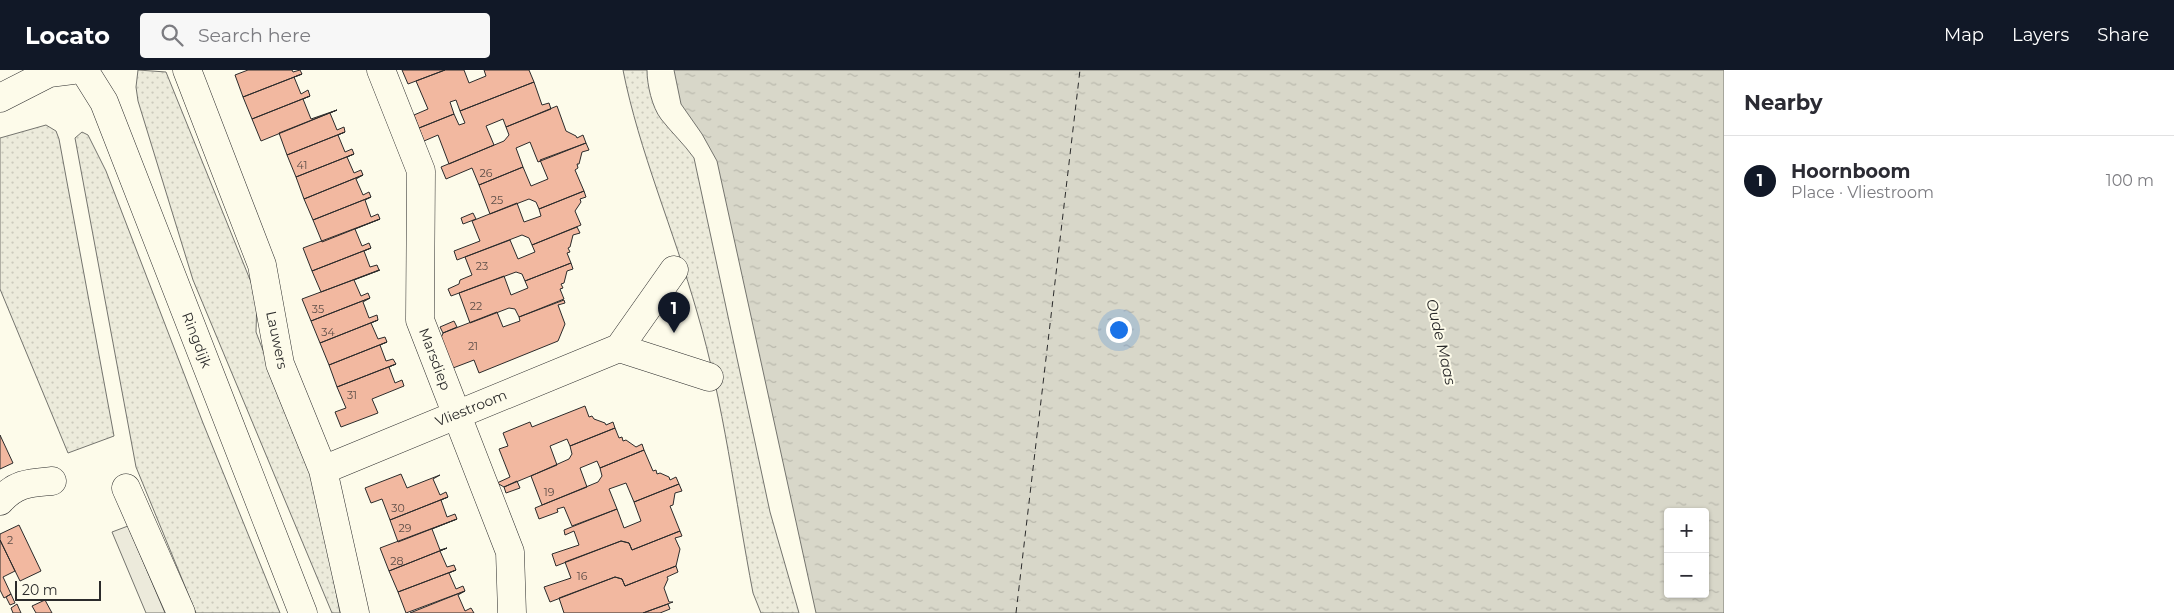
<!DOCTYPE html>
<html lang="en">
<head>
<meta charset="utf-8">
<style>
  body { margin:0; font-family:Montserrat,sans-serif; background:#f7f7f7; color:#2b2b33 }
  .controls { position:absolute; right:15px; bottom:15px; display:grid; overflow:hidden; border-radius:5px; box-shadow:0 1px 4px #0004 }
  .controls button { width:45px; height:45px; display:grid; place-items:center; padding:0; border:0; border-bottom:1px solid #e1e1e2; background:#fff; color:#2b2b33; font:25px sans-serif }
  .scale { position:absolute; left:15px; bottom:12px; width:86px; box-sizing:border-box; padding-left:5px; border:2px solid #2b2b2b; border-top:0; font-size:14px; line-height:18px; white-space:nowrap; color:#2b2b2b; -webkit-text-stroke:4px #fdfbea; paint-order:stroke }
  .you { position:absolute; left:1118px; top:259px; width:18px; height:18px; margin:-12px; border:4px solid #fff; border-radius:50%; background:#1a73e8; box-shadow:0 0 0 8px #1a73e833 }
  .badge { display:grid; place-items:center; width:32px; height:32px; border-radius:50%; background:#111827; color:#fff; font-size:16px; font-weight:700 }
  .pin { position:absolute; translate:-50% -41px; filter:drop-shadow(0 1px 2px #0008) }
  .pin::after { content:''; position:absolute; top:26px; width:18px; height:15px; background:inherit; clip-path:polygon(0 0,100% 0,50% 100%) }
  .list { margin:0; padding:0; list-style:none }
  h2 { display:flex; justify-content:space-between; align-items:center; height:65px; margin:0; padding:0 20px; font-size:21px }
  h2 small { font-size:16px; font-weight:400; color:#7c7c81 }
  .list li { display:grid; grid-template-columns:32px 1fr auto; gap:15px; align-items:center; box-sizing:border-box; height:90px; padding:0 20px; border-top:1px solid #e1e1e2 }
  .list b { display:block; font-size:19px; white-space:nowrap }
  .list p { margin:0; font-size:16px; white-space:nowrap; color:#7c7c81 }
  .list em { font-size:16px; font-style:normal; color:#7c7c81 }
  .icon { flex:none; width:28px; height:28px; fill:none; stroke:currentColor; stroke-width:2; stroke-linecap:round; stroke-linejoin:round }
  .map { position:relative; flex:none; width:1724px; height:543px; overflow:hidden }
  header { display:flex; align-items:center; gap:30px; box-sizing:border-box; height:70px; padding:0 25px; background:#111827; color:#fff }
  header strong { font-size:24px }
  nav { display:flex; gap:28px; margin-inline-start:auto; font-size:18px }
  .search { width:350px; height:45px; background:#f7f7f7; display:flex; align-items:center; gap:12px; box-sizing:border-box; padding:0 18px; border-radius:5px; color:#7c7c81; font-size:19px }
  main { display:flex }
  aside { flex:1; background:#fff }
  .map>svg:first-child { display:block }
  .grass { fill:url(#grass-dots); stroke:#74746e }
  .parking { fill:#eceadb; stroke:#74746e }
  .water { fill:url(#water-ripples); stroke:#74746e; fill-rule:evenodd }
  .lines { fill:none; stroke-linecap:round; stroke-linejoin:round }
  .ferry { stroke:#2b2b2b; stroke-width:1; stroke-dasharray:6 5; stroke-linecap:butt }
  .building { fill:#f2b8a0; stroke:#2b2b2b }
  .minor-casing { stroke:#2b2b2b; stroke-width:29 }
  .major-casing { stroke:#2b2b2b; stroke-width:29 }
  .minor { stroke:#fdfbea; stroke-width:28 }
  .major { stroke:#fdfbea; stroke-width:28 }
  .labels { text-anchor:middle; stroke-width:4; stroke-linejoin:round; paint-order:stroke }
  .number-label { font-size:11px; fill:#5d4e48 }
  .street-label { font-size:14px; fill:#2b2b2b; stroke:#fdfbea }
  .water-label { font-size:15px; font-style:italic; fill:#2b2b2b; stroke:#fdfbea }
</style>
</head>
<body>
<header>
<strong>Locato</strong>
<div class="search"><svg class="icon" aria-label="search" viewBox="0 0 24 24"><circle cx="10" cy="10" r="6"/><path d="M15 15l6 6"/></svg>Search here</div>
<nav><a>Map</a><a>Layers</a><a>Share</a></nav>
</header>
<main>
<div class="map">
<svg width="1724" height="543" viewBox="0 0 1724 543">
  <defs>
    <pattern id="grass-dots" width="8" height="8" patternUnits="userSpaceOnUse" patternTransform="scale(1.25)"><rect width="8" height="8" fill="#ecebdb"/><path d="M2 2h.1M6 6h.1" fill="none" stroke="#cbcabc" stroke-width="1.8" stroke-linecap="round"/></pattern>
    <pattern id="water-ripples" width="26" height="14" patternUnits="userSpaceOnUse" patternTransform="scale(1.25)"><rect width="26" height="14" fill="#d8d7c9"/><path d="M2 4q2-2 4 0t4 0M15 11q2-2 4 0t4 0" fill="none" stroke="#bab9ad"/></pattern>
  </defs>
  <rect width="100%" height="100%" fill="#fdfbea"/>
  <!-- grass -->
  <path class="grass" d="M138 0 166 2 257 227 256 262 313 411 321 442 340 543H332L193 210 138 31 136 17Z
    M623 0H647C647 15 652 37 661 49 672 63 684 74 694 88L770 442 799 543H761L753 523C735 429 724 334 697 242 674 161 639 81 623 0Z
    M46 55 56 61 59 69 114 366 68 383 0 219V68Z
    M82 62 88 65 106 101 203 353 280 543H196L136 397 75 68Z"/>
  <!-- parking -->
  <path class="parking" d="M128 456 165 543H146L112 462Z"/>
  <!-- water -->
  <path class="water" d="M674 0H1724V543H816L717 91 702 64 681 34ZM1668 442H1705V524H1668Z"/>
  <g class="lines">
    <!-- ferry -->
    <path class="ferry" d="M1016 543 1080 0"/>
  </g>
  <!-- building -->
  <path class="building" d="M248 0H292L293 2 300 0 302 4 243 27 235 5Z
    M402 0H445L408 14Z
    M445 0H464L469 13 486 6 484 0H529L534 12 460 41 456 30 450 32 454 44 419 58 414 45 428 39 416 11Z
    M302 4 294 7 301 24 308 20 310 26 252 49 243 27Z
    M534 12 542 35 549 33 551 39 506 57 503 49 486 56 494 75 449 94 438 65 424 71 419 58 454 44 459 55 465 53 460 41Z
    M310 26 303 29 311 49 337 40 261 71 252 49Z
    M557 36 566 61 576 66 577 68 583 65 586 73 538 92 530 72 516 78 523 97 479 115 472 98 446 109 441 97 504 71 509 65 506 57Z
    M337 40 330 43 337 60 344 57 345 62 287 85 279 63Z
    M345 62 338 65 345 82 352 79 354 84 296 107 287 85Z
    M586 73 589 80 582 82 579 94H577L578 98 575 100 584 121 539 139 536 132 529 129 490 144 479 115 523 97 531 116 548 109 540 90Z
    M354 84 347 87 354 103 361 100 363 105 304 129 296 107Z
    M363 105 356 109 363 125 369 122 371 127 313 150 304 129Z
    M584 121 586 127 580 129 581 132 575 141 581 155 532 175 529 168 522 165 457 190 454 181 480 171 472 151 517 133 524 152 541 146 539 139Z
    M371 127 365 130 371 147 378 144 380 149 322 172 313 150Z
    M473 143 476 149 463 154 461 148Z
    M380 149 355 159 362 176 369 173 371 178 312 201 303 178Z
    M577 157 580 163 573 165 570 177 568 178 570 182 567 183 571 193 525 211 522 204 516 202 451 226 448 219 459 214 460 210 472 205 465 187 510 170 518 189 535 182 532 175Z
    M371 178 364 181 370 197 377 195 379 200 321 222 312 201Z
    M571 193 573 199 567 201 564 213 561 214 563 218 560 219 564 229 519 247 515 239 509 238 470 253 459 223 504 206 511 225 528 218 525 211Z
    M380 200 354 210 361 226 368 223 370 228 311 251 302 229Z
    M370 228 363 232 369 248 377 245 378 250 320 273 311 251Z
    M564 230 565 233 558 235 565 254 558 271 479 303 474 290 453 298 441 268 443 263 497 242 503 257 520 251 519 247Z
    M378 250 371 253 378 269 385 267 387 272 329 295 320 273Z
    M454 251 457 257 443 263 440 257Z
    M387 272 380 275 386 291 393 289 396 294 337 317 329 295Z
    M396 294 389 297 395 313 402 310 404 316 372 329 378 343 341 357 335 342 346 338 337 317Z
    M585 336 589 347 592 346 594 349 605 353 606 355 613 352 615 358 570 376 567 369 550 376 557 395 504 417 497 413 510 407 499 379 508 376 503 363 530 352 532 357Z
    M615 358 619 368 622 367 623 371 626 370 636 377 642 374 644 380 600 398 597 391 580 398 587 417 542 435 531 406 569 389 572 384 570 376Z
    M0 365 13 393 0 399Z
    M644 380 653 401 656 400 657 404 660 403 669 407 670 410 676 407 679 414 634 432 626 413 609 419 617 439 572 456 564 437 557 439 558 442 539 449 535 438 598 412 602 406 600 398Z
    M401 404 407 418 440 405 433 409 440 425 446 422 448 427 390 450 382 429 371 433 365 418Z
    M517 411 520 418 506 423 504 417Z
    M679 414 682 421 675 423 673 435 670 436 680 461 632 480 629 473 621 471 556 496 552 484 579 475 574 461 565 465 564 460 617 439 624 458 641 451 634 432Z
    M448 427 441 430 447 447 455 444 457 449 398 472 390 450Z
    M457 449 432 459 440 480 447 478 389 501 380 478Z
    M19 455 41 501 20 511 0 470V464Z
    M680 461 682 466 675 468 680 479 676 496 625 516 622 509 615 507 550 532 544 517 571 508 565 492 621 471 629 473 632 480Z
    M0 470 15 501 3 507 11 524 4 528 0 520Z
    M447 478 440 481 447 497 454 495 456 500 398 522 389 501Z
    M676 496 678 502 667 507 668 509 664 518 669 532H673L643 543H564L559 528 615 507 622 509 625 516Z
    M456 500 449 503 456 519 463 516 465 521 406 543 398 522Z
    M465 521 458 525 465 541 471 538 474 543H410Z
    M11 524 15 533 10 535 6 527Z
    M45 530 52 543H36L32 536Z
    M17 534 21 543H13L11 538Z
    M668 534 670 539 660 543H643Z"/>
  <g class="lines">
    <!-- minor casing -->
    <g class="minor-casing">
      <path id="minor" d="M187 0 262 195 280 294 323 400 355 543
        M381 0 421 101 420 250 510 482 512 543
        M619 278 674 200
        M323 400 619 278 709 307
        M126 418 181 543
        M0 431C16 413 29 413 52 411"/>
    </g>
    <!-- major casing -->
    <g class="major-casing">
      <path id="major" d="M84 0 104 32 303 543
        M0 28 49 3 73 0"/>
    </g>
    <!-- minor -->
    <use href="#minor" class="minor"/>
    <!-- major -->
    <use href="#major" class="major"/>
  </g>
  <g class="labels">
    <!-- number labels -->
    <g class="number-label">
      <text x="302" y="99">41</text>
      <text x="486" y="107">26</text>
      <text x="497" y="134">25</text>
      <text x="482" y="200">23</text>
      <text x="476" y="240">22</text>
      <text x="318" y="243">35</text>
      <text x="328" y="266">34</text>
      <text x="473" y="280">21</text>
      <text x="352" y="329">31</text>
      <text x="549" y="426">19</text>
      <text x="398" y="442">30</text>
      <text x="405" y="462">29</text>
      <text x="10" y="474">2</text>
      <text x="397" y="495">28</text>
      <text x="582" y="510">16</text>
    </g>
    <!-- street labels -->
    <g class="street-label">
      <text transform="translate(197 270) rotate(69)" y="5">Ringdijk</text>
      <text transform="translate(277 270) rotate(78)" y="5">Lauwers</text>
      <text transform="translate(435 289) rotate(69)" y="5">Marsdiep</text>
      <text transform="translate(471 338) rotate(-22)" y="5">Vliestroom</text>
    </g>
    <!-- water labels -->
    <g class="water-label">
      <text transform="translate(1441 272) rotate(77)" y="5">Oude Maas</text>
    </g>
  </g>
</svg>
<div class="controls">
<button>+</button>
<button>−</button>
</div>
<div class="scale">20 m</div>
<div class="you"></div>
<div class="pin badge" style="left:674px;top:263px">1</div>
</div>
<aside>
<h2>Nearby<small></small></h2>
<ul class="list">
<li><span class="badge">1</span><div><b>Hoornboom</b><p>Place · Vliestroom</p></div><em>100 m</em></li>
</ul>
</aside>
</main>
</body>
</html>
